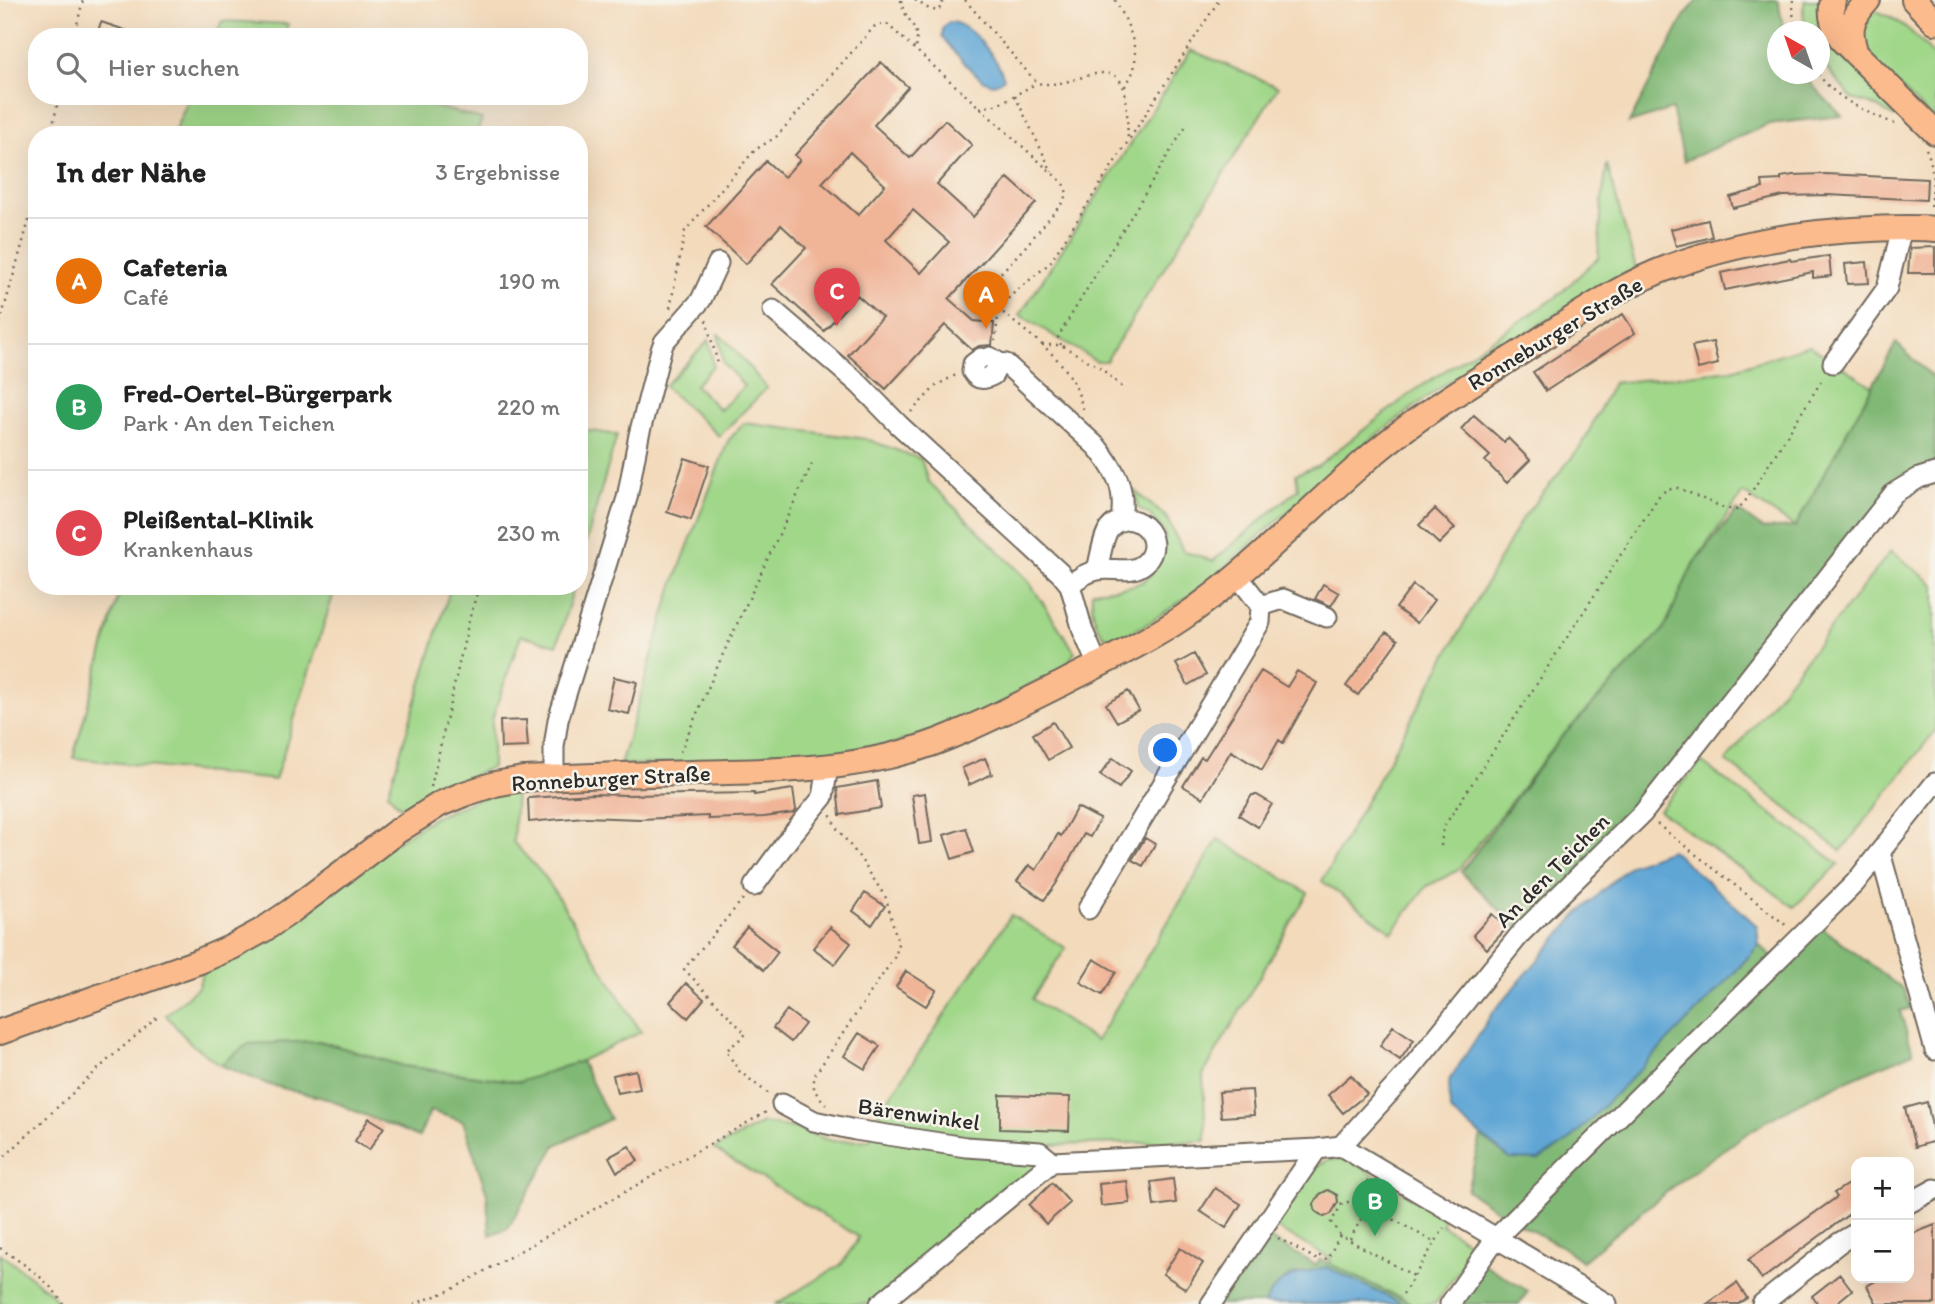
<!DOCTYPE html>
<html lang="de">
<head>
<meta charset="utf-8">
<style>
  body { margin:0; font-family:Itim,sans-serif; background:#f6f6f6; color:#222 }
  .controls { position:absolute; right:21px; bottom:21px; display:grid; overflow:hidden; border-radius:14px; box-shadow:0 7px 28px #0002 }
  .controls button { width:63px; height:63px; display:grid; place-items:center; padding:0; border:0; border-bottom:2px solid #e0e0e0; background:#fff; color:#222; font:35px sans-serif }
  .compass { position:absolute; left:1767px; top:21px; width:63px; height:63px; border-radius:50%; background:#fff; box-shadow:0 7px 28px #0002; rotate:320deg }
  .you { position:absolute; left:1166px; top:751px; width:24px; height:24px; margin:-18px; border:5px solid #fff; border-radius:50%; background:#1a73e8; box-shadow:0 0 0 10px #1a73e833 }
  .badge { display:grid; place-items:center; width:46px; height:46px; border-radius:50%; background:#ea580c; color:#fff; font-size:23px; font-weight:700 }
  .pin { position:absolute; translate:-50% -58px; filter:drop-shadow(0 2px 4px #0008) }
  .pin::after { content:''; position:absolute; top:37px; width:24px; height:21px; background:inherit; clip-path:polygon(0 0,100% 0,50% 100%) }
  .list { margin:0; padding:0; list-style:none }
  h2 { display:flex; justify-content:space-between; align-items:center; height:91px; margin:0; padding:0 28px; font-size:30px }
  h2 small { font-size:23px; font-weight:400; color:#767676 }
  .list li { display:grid; grid-template-columns:46px 1fr auto; gap:21px; align-items:center; box-sizing:border-box; height:126px; padding:0 28px; border-top:2px solid #e0e0e0 }
  .list b { display:block; font-size:26px; white-space:nowrap }
  .list p { margin:0; font-size:23px; white-space:nowrap; color:#767676 }
  .list em { font-size:23px; font-style:normal; color:#767676 }
  .icon { flex:none; width:38px; height:38px; fill:none; stroke:currentColor; stroke-width:2; stroke-linecap:round; stroke-linejoin:round }
  .map { position:relative; flex:none; width:1935px; height:1304px; overflow:hidden }
  .search { position:absolute; background:#fff; box-shadow:0 7px 28px #0002; left:28px; top:28px; width:560px; height:77px; display:flex; align-items:center; gap:18px; box-sizing:border-box; padding:0 24px; border-radius:28px; color:#767676; font-size:26px }
  .panel { position:absolute; background:#fff; box-shadow:0 7px 28px #0002; left:28px; top:126px; width:560px; height:469px; border-radius:28px }
  .map>svg:first-child { display:block }
  .green { fill:#a0d789; stroke:#66815a; stroke-width:2 }
  .forest { fill:#80b875; stroke:#567250; stroke-width:2 }
  .water { fill:#5ea6d5; stroke:#446880; stroke-width:2 }
  .building { fill:#f0b497; fill-rule:evenodd }
  .lines { fill:none; stroke-linecap:round; stroke-linejoin:round }
  .minor-casing { stroke:#71685d; stroke-width:23 }
  .major-casing { stroke:#71685d; stroke-width:28 }
  .path { stroke:#71685d; stroke-width:2.5; stroke-dasharray:2 5; stroke-linecap:butt }
  .minor { stroke:#fff; stroke-width:19 }
  .major { stroke:#fbbb8d; stroke-width:24 }
  .labels { text-anchor:middle; stroke-width:5; stroke-linejoin:round; paint-order:stroke }
  .street-label { font-size:23px; fill:#2b2b2b; stroke:#f7f3e8 }
</style>
</head>
<body>
<div class="map">
<svg width="1935" height="1304" viewBox="0 0 1935 1304">
  <rect width="100%" height="100%" fill="#f7f3e8"/>
  <filter id="ink" filterUnits="userSpaceOnUse"><feTurbulence type="fractalNoise" baseFrequency=".0143" numOctaves="2"/><feDisplacementMap in="SourceGraphic" scale="14" xChannelSelector="R" yChannelSelector="G"/><feConvolveMatrix kernelMatrix="1 2 1 2 8 2 1 2 1" color-interpolation-filters="sRGB"/></filter>
  <filter id="wash" filterUnits="userSpaceOnUse"><feTurbulence type="fractalNoise" baseFrequency=".00686" numOctaves="4" result="noise"/><feDisplacementMap in="SourceGraphic" scale="28" xChannelSelector="R" yChannelSelector="G"/><feGaussianBlur stdDeviation="1.57" result="paint"/><feColorMatrix in="noise" values="0 0 0 0 0 0 0 0 0 0 0 0 0 0 0 0 0 1.4 0 .05"/><feComposite in="paint" operator="in"/></filter>
  <g filter="url(#wash)">
    <rect width="100%" height="100%" fill="#f3dabb"/>
    <!-- green -->
    <path class="green" d="M1805 0H1824L1902 112 1895 117 1871 104 1852 99 1820 60V32L1805 31 1803 9Z
      M1873 10C1902 19 1915 35 1935 57V121L1870 59 1858 23Z
      M222 21 288 24 284 37H215Z
      M1191 50 1278 87 1106 361H1096L1020 315Z
      M190 96H393L482 119 476 135H173Z
      M1607 164 1636 269 1614 279 1446 383 1374 437 1199 589 1149 623 1122 637H1105C1093 623 1091 609 1092 591 1106 589 1124 589 1137 584 1157 577 1164 552 1165 533L1151 516 1138 508 1135 491 1166 517 1183 551 1213 561 1298 489 1296 474 1317 466 1411 393 1555 298 1598 258 1602 201Z
      M718 334 726 340 767 388 719 436 664 386 709 340 713 366 695 385 720 410 744 386 723 363Z
      M1809 345 1872 386 1795 527 1743 493 1693 564 1664 629 1559 740 1457 871 1427 886 1392 932 1322 881 1521 520 1582 445 1613 383 1732 370Z
      M744 423 866 439 921 459 928 481 1027 579 1075 652 1061 673 1026 686 1014 697 967 719 874 751 852 750 827 758 620 765 672 588 728 441Z
      M579 429 617 435 579 567Z
      M1891 551 1935 585V731L1841 851 1726 761Z
      M121 586H336L275 780 73 758Z
      M451 586H574L557 645 521 635 492 719V767L400 807 388 793Z
      M1701 762 1839 864 1794 907 1659 810Z
      M516 790 513 842 546 878 641 1032 581 1061 520 1082 404 1066 319 1041 248 1044 220 1065 189 1042 166 1015 198 987 205 966 433 818 478 799Z
      M1218 839 1308 893 1203 1075 1206 1141 1052 1145 1050 1157 870 1304H776L842 1264 859 1237 714 1149 763 1123 794 1128 832 1141 870 1140 874 1121 1011 915 1066 948 1032 999 1096 1041Z
      M1329 1159H1347L1444 1217 1442 1225 1475 1247 1435 1304H1412L1399 1296 1396 1301 1328 1264 1331 1259 1274 1227 1309 1170Z
      M0 1253 53 1295 58 1304H0Z"/>
    <!-- forest -->
    <path class="forest" d="M1698 0H1778L1784 31 1778 32V74H1802L1806 79 1842 116 1769 124 1684 161 1672 109 1629 123 1685 15Z
      M1896 343 1935 379V465L1901 475 1894 493 1643 813 1522 932 1461 872 1559 740 1664 629 1693 564 1737 510 1763 529 1795 527Z
      M1815 922 1905 991 1910 1008 1900 1011 1913 1053C1861 1074 1809 1095 1762 1124 1698 1164 1640 1213 1582 1261L1561 1246 1513 1221 1467 1190 1481 1136 1511 1159 1724 984 1759 945 1777 960Z
      M319 1041 404 1066 519 1082 581 1061 610 1119 556 1145 508 1228 490 1235 487 1194 463 1121 430 1111 419 1137 357 1112 331 1100 270 1085 220 1065 248 1044Z
      M1264 1235 1316 1265 1320 1259 1412 1304H1400L1399 1302 1326 1267 1289 1276 1269 1295 1265 1304H1219Z
      M1479 1261 1528 1291 1519 1304H1450Z"/>
    <!-- water -->
    <path class="water" d="M949 22C970 22 998 59 1004 78 999 82 995 85 989 83 973 76 953 50 942 37L943 27Z
      M1671 850 1740 910 1757 926 1759 945 1724 984 1570 1140 1538 1160 1510 1159 1450 1111 1449 1081 1493 1012 1577 915 1630 865Z
      M1326 1267 1399 1302 1400 1304H1265C1278 1275 1298 1274 1326 1267Z"/>
    <g id="blocks">
      <!-- building -->
      <path class="building" d="M101 22 137 34V37H96Z
        M881 62 908 87 874 125 910 158 945 120 972 145 937 184 973 217 1008 178 1036 203 949 299 974 321 994 323 992 345 979 346 972 350 945 325 886 389 848 355 882 317 857 295 824 331 772 284 806 248 781 225 746 264 706 227 766 161 784 177 800 160 795 155ZM850 152 885 185 858 215 822 183ZM913 210 949 242 921 273 886 240Z
        M1826 174 1927 179 1926 200 1828 195 1783 196 1733 208 1730 197 1763 188 1762 181 1781 180V177L1793 175Z
        M1708 220 1712 237 1676 246 1671 229Z
        M1935 247V273H1908L1910 248Z
        M1829 256 1831 276 1813 278V272L1725 290 1721 273 1790 259 1791 261Z
        M1867 262 1869 283 1847 284 1845 264Z
        M1623 314 1635 333 1546 391 1533 372Z
        M1713 342 1718 364 1698 369 1692 346Z
        M1474 415 1504 442 1508 438 1530 460 1507 483 1485 461 1490 456 1461 429Z
        M685 458 709 466 691 520 667 512Z
        M1435 509 1455 528 1439 544 1419 525Z
        M1323 584 1339 593 1331 606 1315 599Z
        M1413 585 1434 600 1417 623 1396 608Z
        M1386 632 1398 640 1358 695 1346 686Z
        M1194 654 1206 675 1188 685 1176 664Z
        M1261 671 1287 687 1297 671 1317 683 1283 743 1279 740 1262 770 1231 751 1203 798 1183 786 1201 757 1205 759Z
        M614 677 637 682 629 714 607 709Z
        M1128 691 1139 710 1117 722 1106 704Z
        M526 720 528 747 501 748 500 721Z
        M1053 722 1069 748 1048 760 1033 734Z
        M985 758 992 774 969 785 962 768Z
        M1113 758 1131 771 1119 788 1100 775Z
        M877 781 881 808 840 815 837 788Z
        M793 789 796 810 794 813 764 817 708 819V816L640 819 584 817 529 822 528 798 593 794 626 795 754 793V795Z
        M925 793 932 842 919 844 912 795Z
        M1252 795H1257L1272 804 1258 827 1239 815Z
        M1077 807 1100 819 1090 837 1084 834 1056 884 1044 900 1017 881 1029 865 1036 870 1058 834 1061 836Z
        M966 828 974 852 952 859 944 835Z
        M1145 838 1155 844 1143 866 1132 860Z
        M865 893 885 906 872 925 853 911Z
        M1492 914 1507 928 1487 949 1473 935Z
        M747 927 778 952 764 970 732 945Z
        M830 927 851 943 835 964 813 948Z
        M1094 959 1116 972 1102 995 1080 982Z
        M906 971 936 990 926 1006 896 987Z
        M686 983 704 999 688 1018 670 1002Z
        M787 1010 805 1024 791 1042 773 1028Z
        M1393 1026 1414 1040 1400 1060 1380 1046Z
        M859 1033 880 1046 865 1069 844 1056Z
        M636 1070 640 1089 617 1093 613 1075Z
        M1351 1075 1367 1094 1343 1113 1328 1095Z
        M1252 1090 1254 1115 1221 1117 1219 1092Z
        M1000 1095 1070 1097 1069 1131 1000 1129Z
        M1927 1102 1935 1141 1915 1147 1905 1108Z
        M369 1118 384 1127 369 1150 355 1141Z
        M629 1146 638 1161 617 1172 609 1157Z
        M1173 1179 1176 1203 1154 1206 1151 1182Z
        M1856 1179V1221L1853 1222 1848 1215 1762 1279 1748 1260 1837 1197 1834 1193Z
        M1127 1181 1130 1203 1101 1206 1099 1184Z
        M1052 1183 1070 1203 1046 1224 1029 1205Z
        M1215 1188 1241 1204 1226 1228 1200 1211Z
        M1328 1190 1337 1195 1338 1202 1331 1214 1324 1217 1315 1211 1314 1204 1320 1194Z
        M1935 1225V1304H1877L1867 1286 1881 1278H1909V1235Z
        M1180 1248 1203 1263 1186 1289 1163 1274Z
        M1840 1274 1852 1290 1835 1304H1818L1812 1296Z
        M1737 1283 1747 1298 1738 1304H1707Z"/>
    </g>
  </g>
  <g filter="url(#ink)">
    <use href="#blocks" fill-opacity="0" stroke="#71685d" stroke-width="2"/>
    <g class="lines">
      <!-- minor casing -->
      <g class="minor-casing">
        <path id="minor" d="M773 310 859 384 899 425 1060 573 1070 585 1083 631 1098 666
          M990 357 999 363 1006 364 1097 447C1117 473 1126 488 1121 521
          M981 358 973 364 972 371C978 381 984 380 993 375L999 363
          M1833 363 1887 288 1902 228
          M1237 575 1261 606 1283 599 1327 617
          M1070 585C1078 578 1087 572 1098 570 1113 567 1132 575 1145 563 1170 538 1130 502 1109 529 1103 537 1100 559 1097 570
          M554 777V747L558 720 627 498 639 435 661 350 664 342 701 300 718 263
          M1880 852 1935 1050
          M754 886 790 837 823 797 828 767
          M1088 909 1260 622 1261 606
          M782 1104 814 1121 855 1130 966 1147 1040 1152 1052 1162 1317 1149 1341 1146 1409 1071 1522 932 1643 813 1894 493 1919 478 1935 473
          M1341 1146 1607 1304
          M1909 1203 1935 1189
          M880 1304 1052 1162
          M1211 1304 1317 1149
          M1450 1304 1496 1238 1855 883 1935 783
          M1762 1304 1839 1243 1856 1233"/>
      </g>
      <!-- major casing -->
      <g class="major-casing">
        <path id="major" d="M1833 0C1829 16 1834 27 1843 41L1935 132
          M1914 0 1935 22
          M1856 54C1848 29 1850 20 1868 0
          M0 1032 200 961 232 947 263 930 291 911 396 832 440 804 464 794 495 784 523 779C591 775 659 774 727 772 805 770 878 767 951 736 990 720 1027 701 1065 682 1104 662 1145 643 1182 618 1251 571 1309 508 1373 454 1417 417 1466 387 1515 356 1561 327 1607 293 1657 272 1725 244 1800 232 1872 229 1893 228 1914 227 1935 229"/>
      </g>
      <!-- path -->
      <path class="path" d="M901 0C903 20 921 24 916 48
        M915 0 929 9 938 11 943 3 941 0
        M965 0 1037 83C1048 85 1058 84 1069 81 1086 77 1113 63 1123 86 1128 97 1127 126 1128 140
        M1115 0C1126 18 1141 51 1133 72 1131 77 1127 83 1124 88
        M1793 0V13L1796 32
        M74 37 83 0
        M1818 74C1839 102 1866 111 1897 125
        M1015 96 1052 172
        M980 108 999 104 1037 83
        M51 135 59 96
        M1926 149C1935 167 1933 188 1931 208
        M670 308 685 231 755 150 776 137 875 26 887 24 1063 183 1067 193 1062 203 1025 247 982 293 999 309 995 341
        M706 320 718 364
        M0 323 37 192
        M1042 345H1061L1101 368 1122 387
        M1061 345 1058 337 1187 124
        M1083 409C1081 402 1079 395 1076 388 1062 354 1025 333 999 309 1013 290 1035 278 1051 261L1219 0
        M911 412 937 385 956 375
        M680 752 723 654 813 462
        M431 787 469 620 479 586
        M1657 824 1787 926
        M1441 846 1443 828 1659 496 1666 490 1678 488 1724 508 1737 510 1747 499 1824 377
        M743 899 684 969 746 1034 726 1051 740 1072 769 1094
        M826 1105 814 1090V1076L896 955 898 943 886 898 860 858 836 827 830 814
        M0 1161 109 1059 160 1015
        M1368 1181 1357 1199 1434 1242
        M1340 1235 1331 1222 1342 1204 1357 1199
        M1278 1238 1316 1259 1318 1255 1327 1260 1340 1235 1414 1276
        M1350 1239 1369 1205
        M0 1248C23 1264 49 1279 63 1304
        M1403 1294 1444 1228
        M414 1304 451 1290 768 1111"/>
      <!-- minor -->
      <use href="#minor" class="minor"/>
      <!-- major -->
      <use href="#major" class="major"/>
    </g>
  </g>
  <g class="labels">
    <!-- street labels -->
    <g class="street-label">
      <text transform="translate(1555 333) rotate(-31)" y="8">Ronneburger Straße</text>
      <text transform="translate(611 778) rotate(-3)" y="8">Ronneburger Straße</text>
      <text transform="translate(1552 870) rotate(-45)" y="8">An den Teichen</text>
      <text transform="translate(919 1114) rotate(8)" y="8">Bärenwinkel</text>
    </g>
  </g>
</svg>
<div class="controls">
<button>+</button>
<button>−</button>
</div>
<svg class="compass" viewBox="-18 -18 36 36"><path d="M0-13l5 13h-10z" fill="#e53935"/><path d="M0 13l5-13h-10z" fill="#767676"/></svg>
<div class="you"></div>
<div class="pin badge" style="left:986px;top:329px;background:#e8710a">A</div>
<div class="pin badge" style="left:1375px;top:1236px;background:#2e9e5b">B</div>
<div class="pin badge" style="left:837px;top:326px;background:#e0444e">C</div>
<div class="search"><svg class="icon" aria-label="search" viewBox="0 0 24 24"><circle cx="10" cy="10" r="6"/><path d="M15 15l6 6"/></svg>Hier suchen</div>
<section class="panel">
<h2>In der Nähe<small>3 Ergebnisse</small></h2>
<ul class="list">
<li><span class="badge" style="background:#e8710a">A</span><div><b>Cafeteria</b><p>Café</p></div><em>190 m</em></li>
<li><span class="badge" style="background:#2e9e5b">B</span><div><b>Fred-Oertel-Bürgerpark</b><p>Park · An den Teichen</p></div><em>220 m</em></li>
<li><span class="badge" style="background:#e0444e">C</span><div><b>Pleißental-Klinik</b><p>Krankenhaus</p></div><em>230 m</em></li>
</ul>
</section>
</div>
</body>
</html>
